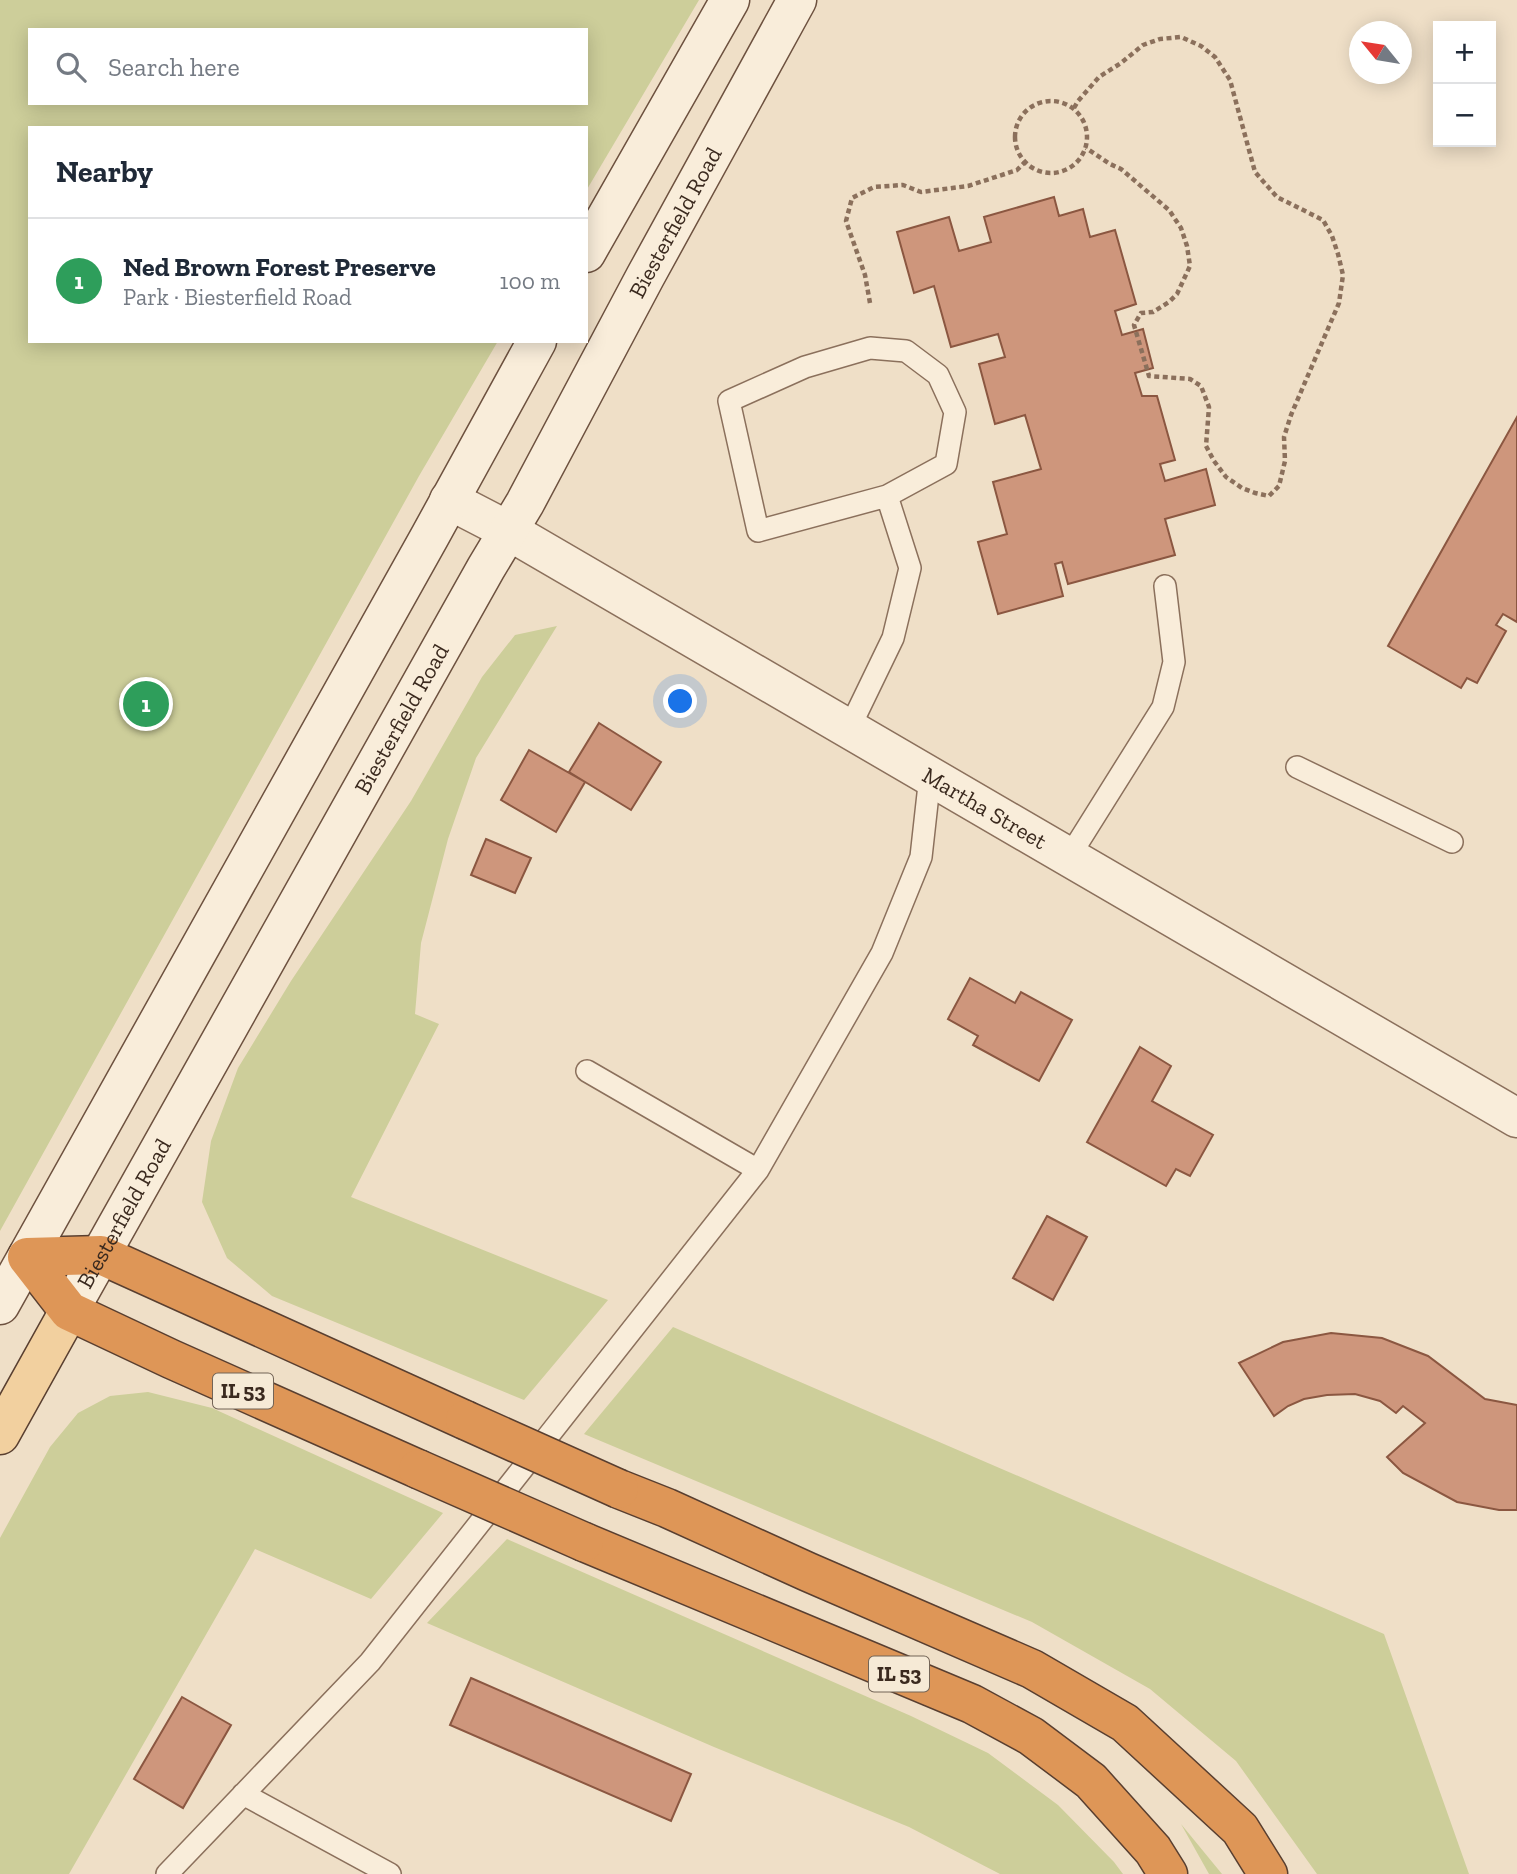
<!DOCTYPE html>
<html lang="en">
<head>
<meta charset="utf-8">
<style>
  body { margin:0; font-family:"Zilla Slab",serif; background:#f2f2f3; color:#1f2937 }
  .controls { position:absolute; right:21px; top:21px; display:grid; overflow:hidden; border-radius:0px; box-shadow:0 4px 18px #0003 }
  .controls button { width:63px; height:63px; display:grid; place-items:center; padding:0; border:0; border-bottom:2px solid #e0e1e3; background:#fff; color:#1f2937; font:35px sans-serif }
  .compass { position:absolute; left:1349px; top:21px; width:63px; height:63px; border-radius:50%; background:#fff; box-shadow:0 4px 18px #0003; rotate:300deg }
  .you { position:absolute; left:681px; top:702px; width:24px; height:24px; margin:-18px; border:5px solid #fff; border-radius:50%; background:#1a73e8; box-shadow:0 0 0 10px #1a73e833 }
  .badge { display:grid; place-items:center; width:46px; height:46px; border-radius:50%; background:#b45309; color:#fff; font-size:23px; font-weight:700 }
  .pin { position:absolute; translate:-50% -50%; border:4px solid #fff; box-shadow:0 2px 7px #0006 }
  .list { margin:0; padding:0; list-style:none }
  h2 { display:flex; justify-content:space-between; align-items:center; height:91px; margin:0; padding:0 28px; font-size:30px }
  h2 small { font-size:23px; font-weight:400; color:#747a83 }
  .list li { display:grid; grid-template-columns:46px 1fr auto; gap:21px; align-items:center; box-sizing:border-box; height:126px; padding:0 28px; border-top:2px solid #e0e1e3 }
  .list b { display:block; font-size:26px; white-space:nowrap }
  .list p { margin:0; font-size:23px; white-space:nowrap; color:#747a83 }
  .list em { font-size:23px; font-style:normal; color:#747a83 }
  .icon { flex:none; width:38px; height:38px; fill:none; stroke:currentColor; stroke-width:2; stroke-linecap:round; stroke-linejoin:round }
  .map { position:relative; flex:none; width:1517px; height:1874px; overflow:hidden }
  .search { position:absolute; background:#fff; box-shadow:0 4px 18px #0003; left:28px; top:28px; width:560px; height:77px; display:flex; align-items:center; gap:18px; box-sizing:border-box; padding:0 24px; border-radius:0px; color:#747a83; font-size:26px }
  .panel { position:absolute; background:#fff; box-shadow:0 4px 18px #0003; left:28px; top:126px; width:560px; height:217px; border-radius:0px }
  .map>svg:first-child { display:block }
  .green { fill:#cdce9a; fill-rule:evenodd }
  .building { fill:#ce967c; stroke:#8b5741; stroke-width:2 }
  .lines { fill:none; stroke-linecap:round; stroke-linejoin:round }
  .service-casing { stroke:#8b705c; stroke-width:24 }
  .minor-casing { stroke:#8b705c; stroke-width:41 }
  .secondary-casing { stroke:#6d513f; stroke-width:41 }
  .primary-casing { stroke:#593f30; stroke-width:41 }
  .motorway-casing { stroke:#593f30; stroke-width:41 }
  .path { stroke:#8b705c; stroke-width:4.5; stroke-dasharray:5 3.5; stroke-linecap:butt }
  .service { stroke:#f9edda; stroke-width:21 }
  .minor { stroke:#f9edda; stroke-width:38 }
  .secondary { stroke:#f9edda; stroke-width:38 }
  .primary { stroke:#f2d09f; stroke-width:38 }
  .motorway { stroke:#de9657; stroke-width:38 }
  .motorway-bridge-casing { stroke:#593f30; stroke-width:41; stroke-linecap:butt }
  .motorway-bridge { stroke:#de9657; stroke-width:38 }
  .labels { text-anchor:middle; stroke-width:6; stroke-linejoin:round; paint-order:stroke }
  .shield { fill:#f6ead6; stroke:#736456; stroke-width:2 }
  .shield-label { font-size:21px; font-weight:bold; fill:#3b2a1f }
  .street-label { font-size:23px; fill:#3b2a1f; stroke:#f6ead6 }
</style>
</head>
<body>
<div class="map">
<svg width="1517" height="1874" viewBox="0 0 1517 1874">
  <rect width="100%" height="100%" fill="#efdfc7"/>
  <!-- green -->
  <path class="green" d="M0 0H699L586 191V128H30V341H498L419 476 0 1231ZM30 30H586V103H30Z
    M557 626 476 758 448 839 421 943 415 1014 439 1024 351 1197 608 1300 524 1400 272 1296 227 1258 202 1202 211 1141 238 1068 291 981 411 801 482 677 515 635Z
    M673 1327 1384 1634 1469 1874H1317L1236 1761 1150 1689 1032 1622 584 1434Z
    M148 1392 212 1408 443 1513 371 1599 255 1549 69 1874H0V1538L50 1447 78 1413 110 1396Z
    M507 1539 911 1716 988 1753 1058 1805 1114 1862 1123 1874H1000L909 1827 714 1747 427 1623Z
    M1181 1824 1222 1874H1209Z"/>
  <!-- building -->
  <path class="building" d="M1054 197 1059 216 1083 209 1090 237 1115 230 1136 304 1115 311 1122 335 1143 329 1153 368 1135 373 1142 396H1157L1175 460 1160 464 1165 481 1206 469 1215 505 1165 519 1175 555 1068 584 1062 562 1055 564 1063 596 998 614 978 542 1007 534 993 482 1041 469 1025 415 995 424 979 364 1005 357 998 334 951 347 934 286 914 293 897 232 949 217 959 251 991 242 984 217Z
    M1517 417V622L1503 614 1496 625 1506 631 1477 683 1467 678 1461 688 1388 646Z
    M599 723 661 762 631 810 569 772Z
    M529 750 585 782 556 832 501 800Z
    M486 839 531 858 515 893 471 875Z
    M970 978 1015 1003 1021 992 1072 1020 1039 1081 973 1045 978 1036 948 1019Z
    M1140 1047 1171 1066 1152 1101 1213 1135 1190 1176 1176 1169 1166 1186 1087 1142Z
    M1047 1216 1087 1237 1053 1300 1013 1278Z
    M1331 1333 1382 1338 1428 1356 1485 1399 1517 1405V1510H1499L1457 1502 1403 1473 1387 1457 1425 1423 1403 1406 1396 1413 1380 1401 1355 1394 1327 1395 1304 1399 1288 1406 1274 1416 1239 1363 1283 1342Z
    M471 1678 691 1774 671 1821 450 1725Z
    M182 1697 231 1725 183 1808 134 1779Z"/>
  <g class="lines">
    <!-- service casing -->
    <g class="service-casing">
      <path id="service" d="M849 729 893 638 910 568 887 496 946 464 955 412 938 375 906 351 870 348 805 367 729 401 758 531 887 496
        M1297 767 1452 842
        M1069 857 1163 707 1174 662 1165 586
        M587 1071 758 1170
        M243 1794 390 1874
        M167 1874 370 1662 758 1170 882 953 921 857 930 776"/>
    </g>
    <!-- minor casing -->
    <g class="minor-casing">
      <g id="minor">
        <path id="s1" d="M449 500 509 531 1517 1118"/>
      </g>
    </g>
    <!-- secondary casing -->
    <g class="secondary-casing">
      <g id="secondary">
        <path d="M586 253 730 0"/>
        <path d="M0 1305 430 536 537 341"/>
        <path id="s2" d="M69 1311 486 568 525 503 645 277 797 0"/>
      </g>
    </g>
    <!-- primary casing -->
    <g class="primary-casing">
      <path id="primary" d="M0 1435 69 1311"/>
    </g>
    <!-- motorway casing -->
    <g class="motorway-casing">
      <path id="motorway" d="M27 1257 101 1255 465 1420
        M27 1257 69 1311 171 1359 418 1469
        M619 1489 667 1508 808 1572 1032 1669 1125 1723 1240 1829 1268 1874
        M584 1542 972 1704 1031 1736 1091 1781 1153 1850 1168 1874"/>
    </g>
    <!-- path -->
    <path class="path" d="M1015 137a36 36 0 1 1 72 0a36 36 0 1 1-72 0Z
      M1074 108 1078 101 1099 77 1121 63 1143 45 1160 39 1181 37 1201 46 1215 57 1230 80 1255 172 1277 197 1323 220 1332 236 1338 254 1343 275 1339 303 1291 415 1284 437 1285 461 1279 486 1269 496 1255 493 1242 488 1226 477 1214 461 1206 446 1209 407 1201 386 1190 379 1149 376 1134 325 1141 313 1153 312 1169 302 1177 294 1190 266 1187 246 1181 228 1169 210 1121 169 1110 164 1086 148
      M870 303 865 275 846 221 852 198 874 187 903 185 921 192 968 186 1017 170 1025 162"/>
    <!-- service -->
    <use href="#service" class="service"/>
    <!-- minor -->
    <use href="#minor" class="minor"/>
    <!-- secondary -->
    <use href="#secondary" class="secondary"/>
    <!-- primary -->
    <use href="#primary" class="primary"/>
    <!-- motorway -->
    <use href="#motorway" class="motorway"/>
    <!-- motorway-bridge casing -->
    <g class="motorway-bridge-casing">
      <path id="motorway-bridge" d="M465 1420 619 1489
        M418 1469 584 1542"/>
    </g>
    <!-- motorway-bridge -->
    <use href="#motorway-bridge" class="motorway-bridge"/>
  </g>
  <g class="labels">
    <!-- shield labels -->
    <g class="shield">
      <rect x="213" y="1373.5" width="60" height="35" rx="5"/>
      <rect x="869" y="1656.5" width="60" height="35" rx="5"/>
    </g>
    <g class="shield-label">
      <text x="243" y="1398">IL 53</text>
      <text x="899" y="1681">IL 53</text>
    </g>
    <!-- street labels -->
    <g class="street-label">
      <text dy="8" stroke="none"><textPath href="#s2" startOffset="1246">Biesterfield Road</textPath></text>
      <text dy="8" stroke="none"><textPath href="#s2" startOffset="679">Biesterfield Road</textPath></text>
      <text dy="8" stroke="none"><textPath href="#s1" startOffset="618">Martha Street</textPath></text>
      <text dy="8" stroke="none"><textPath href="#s2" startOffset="112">Biesterfield Road</textPath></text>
    </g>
  </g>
</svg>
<div class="controls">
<button>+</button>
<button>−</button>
</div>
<svg class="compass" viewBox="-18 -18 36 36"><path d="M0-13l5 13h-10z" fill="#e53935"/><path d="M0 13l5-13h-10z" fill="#747a83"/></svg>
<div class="you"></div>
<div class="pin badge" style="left:146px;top:704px;background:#2e9e5b">1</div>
<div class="search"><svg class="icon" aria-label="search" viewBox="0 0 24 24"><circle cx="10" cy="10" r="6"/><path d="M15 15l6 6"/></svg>Search here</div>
<section class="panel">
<h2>Nearby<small></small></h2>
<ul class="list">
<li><span class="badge" style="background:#2e9e5b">1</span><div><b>Ned Brown Forest Preserve</b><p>Park · Biesterfield Road</p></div><em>100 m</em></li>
</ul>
</section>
</div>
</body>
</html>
